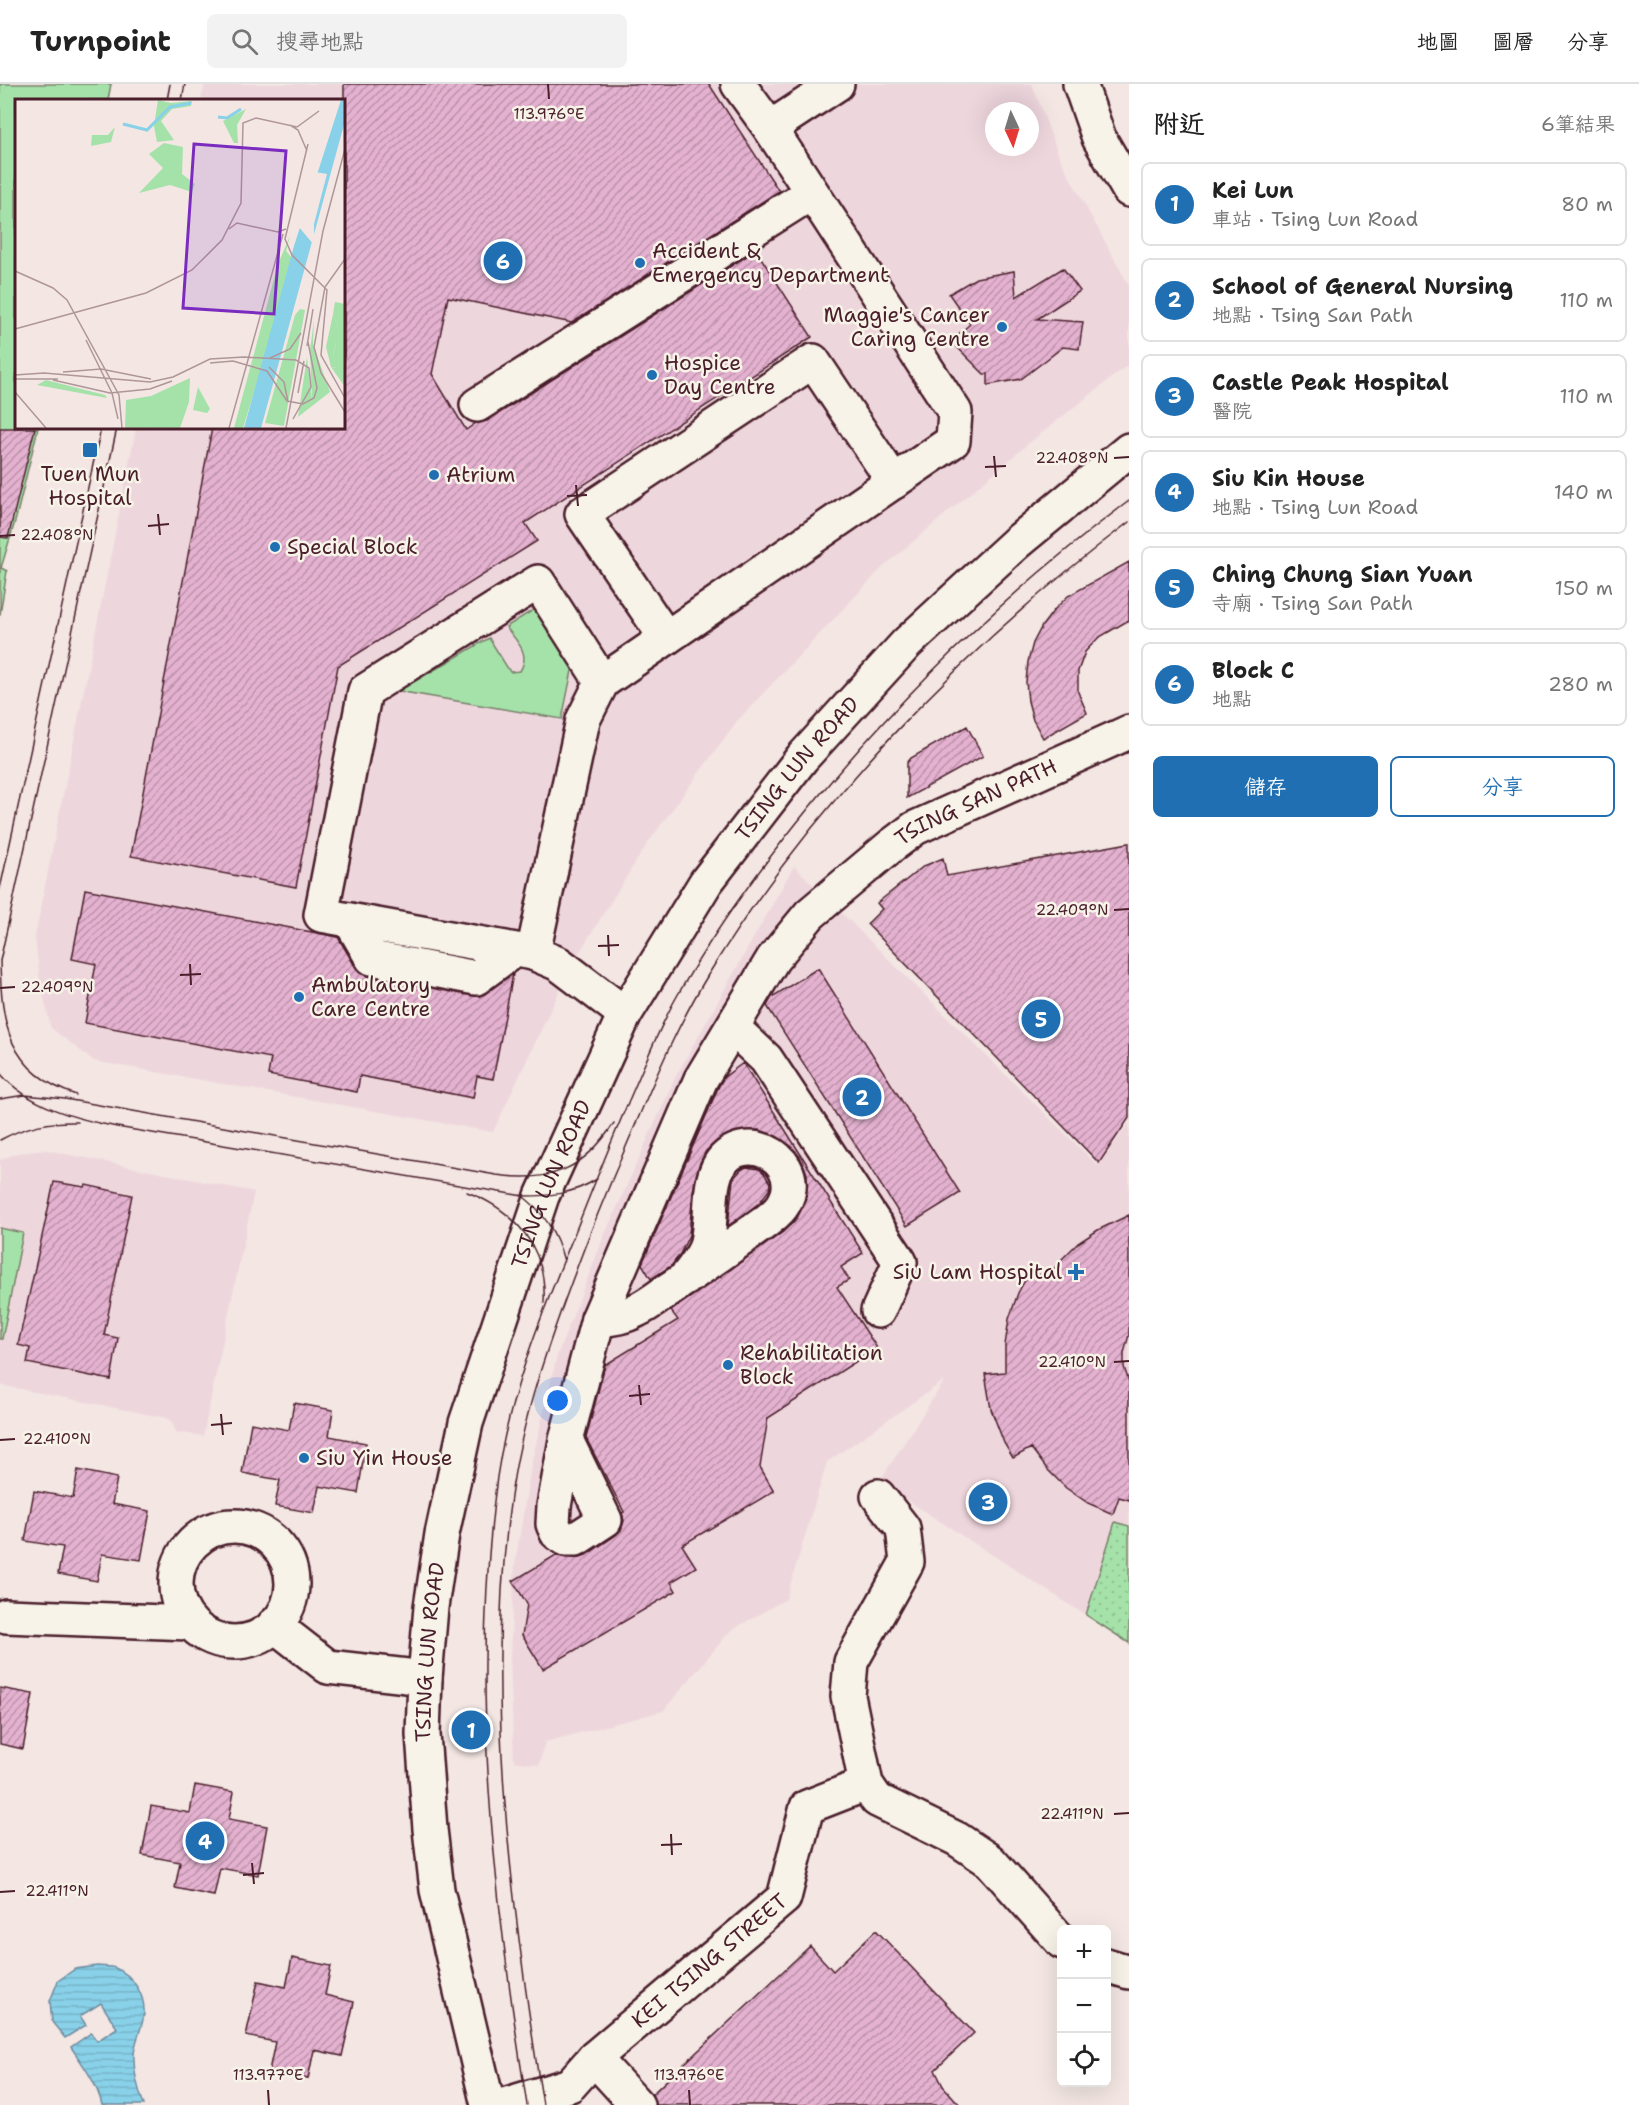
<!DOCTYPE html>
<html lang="zh-TW">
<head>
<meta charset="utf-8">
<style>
  body { margin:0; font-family:"Shantell Sans","LXGW WenKai TC",sans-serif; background:#f2f2f2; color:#222 }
  .controls { position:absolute; right:18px; bottom:18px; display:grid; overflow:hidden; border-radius:9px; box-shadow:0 6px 24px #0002 }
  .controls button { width:54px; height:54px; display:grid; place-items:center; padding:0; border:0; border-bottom:2px solid #e0e0e0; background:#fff; color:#222; font:30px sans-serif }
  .compass { position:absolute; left:985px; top:18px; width:54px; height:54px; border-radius:50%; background:#fff; box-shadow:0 6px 24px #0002; rotate:176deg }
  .you { position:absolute; left:558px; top:1317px; width:21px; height:21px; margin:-15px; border:4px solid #fff; border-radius:50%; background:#1a73e8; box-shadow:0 0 0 9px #1a73e833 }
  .badge { display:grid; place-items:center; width:39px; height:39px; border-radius:50%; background:#1f6fb2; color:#fff; font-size:20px; font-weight:700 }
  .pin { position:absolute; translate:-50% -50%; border:3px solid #fff; box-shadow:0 2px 6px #0006 }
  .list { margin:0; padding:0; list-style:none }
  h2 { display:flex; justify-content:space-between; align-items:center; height:78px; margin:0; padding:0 24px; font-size:26px }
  h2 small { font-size:20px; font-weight:400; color:#767676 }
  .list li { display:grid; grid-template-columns:39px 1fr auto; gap:18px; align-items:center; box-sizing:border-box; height:84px; margin:0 12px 12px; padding:0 12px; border:2px solid #e0e0e0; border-radius:9px }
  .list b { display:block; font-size:22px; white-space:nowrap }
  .list p { margin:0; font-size:20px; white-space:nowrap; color:#767676 }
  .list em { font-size:20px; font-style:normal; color:#767676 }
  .actions { display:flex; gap:12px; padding:18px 24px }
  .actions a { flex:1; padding:14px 0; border:2px solid #1f6fb2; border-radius:9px; text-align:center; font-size:21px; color:#1f6fb2 }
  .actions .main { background:#1f6fb2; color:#fff }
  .icon { flex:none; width:33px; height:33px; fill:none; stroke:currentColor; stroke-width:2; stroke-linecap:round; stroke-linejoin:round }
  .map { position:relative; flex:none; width:1129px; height:2021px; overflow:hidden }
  header { display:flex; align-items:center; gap:36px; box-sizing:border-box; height:84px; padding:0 30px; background:#fff; border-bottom:2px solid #e0e0e0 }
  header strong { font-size:28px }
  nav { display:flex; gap:33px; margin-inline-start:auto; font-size:21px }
  .search { width:420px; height:54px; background:#f2f2f2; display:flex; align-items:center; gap:15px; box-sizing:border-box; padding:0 21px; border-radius:9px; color:#767676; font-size:22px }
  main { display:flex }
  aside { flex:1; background:#fff }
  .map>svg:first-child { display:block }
  .built { fill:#eed6dd; fill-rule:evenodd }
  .green { fill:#a5e2a9; stroke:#78806a; stroke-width:1.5 }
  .garden { fill:url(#garden-dots); stroke:#78806a; stroke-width:1.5 }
  .water { fill:url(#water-rules); stroke:#6f8a9d; stroke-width:1.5 }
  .building { fill:url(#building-hatch); stroke:#4a1f2b; stroke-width:1.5 }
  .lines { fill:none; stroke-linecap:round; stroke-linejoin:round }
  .minor-casing { stroke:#4a1f2b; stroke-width:38 }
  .minor { stroke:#f7f3e8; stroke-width:33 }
  .tram { stroke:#4a1f2b; stroke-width:1.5 }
  .ticks { fill:none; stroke:#4a1f2b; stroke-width:2 }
  .poi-dot { fill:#1f6fb2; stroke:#f7f3e8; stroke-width:2 }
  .labels { text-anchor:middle; stroke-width:5; stroke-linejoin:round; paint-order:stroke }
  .poi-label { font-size:21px; fill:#4a1f2b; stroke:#f7f3e8; text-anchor:start }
  .street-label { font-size:21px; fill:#4a1f2b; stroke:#f7f3e8 }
  .inset-river { fill:none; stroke:#88d1e9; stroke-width:3 }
  .inset-road { fill:none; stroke:#af9699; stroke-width:1.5 }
  .view { fill:#7b2cbf; fill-opacity:0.15; stroke:#7b2cbf; stroke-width:3 }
  .inset-edge { fill:none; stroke:#4a1f2b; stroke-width:3 }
  .ticks-label { font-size:15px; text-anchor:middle; fill:#4a1f2b; stroke:#f7f3e8; stroke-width:5; stroke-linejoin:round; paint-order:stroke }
</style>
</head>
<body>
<header>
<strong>Turnpoint</strong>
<div class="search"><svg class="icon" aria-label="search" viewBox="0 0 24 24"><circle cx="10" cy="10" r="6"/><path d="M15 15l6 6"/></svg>搜尋地點</div>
<nav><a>地圖</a><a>圖層</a><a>分享</a></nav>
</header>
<main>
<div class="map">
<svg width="1129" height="2021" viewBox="0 0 1129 2021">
  <defs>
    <pattern id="garden-dots" width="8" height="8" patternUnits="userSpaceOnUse" patternTransform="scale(1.5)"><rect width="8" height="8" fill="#a5e2a9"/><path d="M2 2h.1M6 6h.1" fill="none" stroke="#90c192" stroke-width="1.8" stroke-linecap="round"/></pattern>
    <pattern id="water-rules" width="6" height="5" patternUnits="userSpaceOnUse" patternTransform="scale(1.5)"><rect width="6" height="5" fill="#88d1e9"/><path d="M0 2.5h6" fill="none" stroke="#77b3c8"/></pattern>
    <pattern id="building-hatch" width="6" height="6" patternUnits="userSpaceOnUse" patternTransform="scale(1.5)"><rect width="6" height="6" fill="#e4b2d0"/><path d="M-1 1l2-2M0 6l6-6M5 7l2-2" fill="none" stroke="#bb90a9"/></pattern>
  </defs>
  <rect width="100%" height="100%" fill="#f3e6e3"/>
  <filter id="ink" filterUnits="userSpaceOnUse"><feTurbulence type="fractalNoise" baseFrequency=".0167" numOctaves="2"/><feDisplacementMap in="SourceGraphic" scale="12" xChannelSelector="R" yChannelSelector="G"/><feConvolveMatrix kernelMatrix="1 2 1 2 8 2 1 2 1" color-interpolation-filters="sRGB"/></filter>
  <g filter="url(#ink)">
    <!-- built -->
    <path class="built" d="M205 0H1032L1061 77 1129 202V280L1029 359 882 484 737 637 647 760 572 880 493 1048 94 977 51 944 40 897 35 853 136 344H344V16H201ZM994 27H1030V63H994Z
      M794 782 1098 1082 1129 1039V1559L879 1398 945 1296 827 1378 786 1515 730 1547 663 1627 545 1658 539 1681 514 1677 510 1573 515 1480 532 1377 557 1272 605 1150 676 992Z
      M46 1066 254 1108 203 1352 176 1348 172 1338 167 1334 0 1301V1076L18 1069Z"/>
    <!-- green -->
    <path class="green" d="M0 0H111L108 16H16V344H38L16 434 1 484 7 487 0 531Z
      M538 523 574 577 562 635 398 607 489 554 510 588 520 587C531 569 517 558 506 543Z
      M0 1144 23 1149 2 1255H0Z"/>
    <!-- garden -->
    <path class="garden" d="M1115 1438 1129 1442V1559L1086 1531Z"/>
    <!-- water -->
    <path class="water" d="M97 1882C102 1883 110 1882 115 1884 133 1891 145 1911 144 1929 143 1943 135 1956 134 1970 133 1988 138 2005 144 2021H102C97 1999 83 1981 71 1963L91 1949 97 1957 117 1944 101 1919 80 1932 86 1941 65 1954 52 1938 50 1917 58 1897 75 1885Z"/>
    <!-- building -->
    <path class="building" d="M344 0H709L779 107 572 239 448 213 432 290 466 346 476 339 487 337 756 166 812 253 525 439 537 457 338 582 296 803 131 772 212 344H344Z
      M1063 184 1080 207 1037 235 1083 238 1079 265 1063 263 1021 295 988 301V290H984L951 257 970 240 949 210 976 194 1014 187 1016 213Z
      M0 344H35L8 454 0 453Z
      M1129 478V536L1098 554 1085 568 1078 587V608L1087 629 1043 654 1033 636 1028 617 1026 598 1028 578 1033 559 1042 542 1054 526 1068 512Z
      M967 642 983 672 907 714V679L911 674Z
      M1129 759V1034L1099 1079 867 840 882 825 877 819 924 782 943 774 947 792Z
      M85 805 338 853 356 884 362 890 368 892 480 912 513 890 493 995 477 992 473 1014 360 992 357 1008 268 991 271 974 85 939 96 880 72 875Z
      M818 884 960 1109 907 1142 767 922 772 913Z
      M743 979 863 1169 841 1183 849 1196 837 1203 877 1264 768 1334 760 1383 774 1407 682 1461 696 1483 671 1498 676 1507 543 1585 522 1551 527 1520 513 1497 556 1471 566 1474H577L586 1471 616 1451 621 1446 624 1437 622 1429 624 1428 586 1354 605 1281 678 1236 671 1227 783 1148 797 1134 806 1116 807 1090 800 1073 791 1062 776 1052 759 1046 734 1048 717 1057 706 1067 699 1081 693 1107 689 1151 680 1170 672 1181 651 1195 642 1180 718 1004 724 993Z
      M746 1083 759 1085 764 1089 770 1099 769 1106 759 1119 728 1142 733 1095 741 1086Z
      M54 1098 85 1103 86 1101 132 1111 104 1251 118 1254 111 1296 27 1279 30 1264 18 1261Z
      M1129 1131V1251L1124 1269V1283L1129 1298V1416L1119 1413 1113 1430 1088 1419 1066 1404 1047 1385 1031 1364 1013 1374 1004 1359 991 1325 985 1290 1005 1288V1261L1009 1235 1018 1209 1031 1185 1046 1195 1061 1176 1078 1159 1098 1146Z
      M294 1319 333 1326 329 1352 366 1359 358 1409 319 1402 314 1429 275 1422 280 1396 242 1389 251 1339 289 1346Z
      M78 1386 117 1394 112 1420 150 1427 141 1476 102 1470 97 1497 58 1490 63 1463 25 1457 34 1407 73 1414Z
      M0 1604 33 1610 23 1665 0 1660Z
      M195 1701 234 1708 229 1735 267 1742 258 1791 220 1784 214 1812 175 1804 180 1778 142 1771 151 1722 190 1729Z
      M876 1846 974 1949 935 1986 943 2002 960 2021H655L652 2010 810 1862 833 1887Z
      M292 1874 331 1882 325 1911 354 1918 342 1972 314 1966 308 1995 269 1987 275 1958 246 1952 258 1897 286 1903Z"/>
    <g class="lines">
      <!-- minor casing -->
      <g class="minor-casing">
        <g id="minor">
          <path d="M1080 0 1099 54 1129 106"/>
          <path d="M770 44 837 0"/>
          <path d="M477 321 811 109"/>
          <path d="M666 554 582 430 813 277 894 398"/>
          <path d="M602 598 538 498 365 607 321 831 533 869 559 880 625 930"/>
          <path d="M350 836 372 874 476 894 514 866"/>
          <path d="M533 869 583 636 602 598 953 357 955 328 770 44 738 0"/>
          <path d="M733 944 766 975 900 1178 878 1227"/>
          <path d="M598 1235C611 1236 626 1232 637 1226 648 1221 658 1213 668 1206 693 1190 718 1172 743 1154 755 1145 769 1137 779 1126 783 1122 786 1116 788 1110 798 1071 743 1046 720 1080 706 1102 714 1140 705 1165 700 1176 692 1186 685 1195"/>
          <path id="s1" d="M566 1356 605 1436 576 1455H566L557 1449 553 1440 554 1422 566 1356 598 1235 701 995 773 875 810 830 891 762 915 744 1129 648"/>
          <path d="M878 1412 903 1444 907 1478 851 1578 848 1612 866 1700 877 1716 957 1755 990 1777 1062 1858"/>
          <circle cx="234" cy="1500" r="58"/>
          <path d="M6 1532 190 1539"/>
          <path d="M274 1541 328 1583 425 1594"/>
          <path d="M1106 1881 1129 1888"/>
          <path d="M594 1974 637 2021"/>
          <path id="s2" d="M488 2021 437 1806 430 1745 423 1650 425 1594 431 1523 442 1450 466 1339 542 1112 625 930 706 798 802 674 907 559 1016 459 1129 366"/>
          <path id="s3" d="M504 2021 570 2001 594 1974 784 1814 807 1723 866 1700"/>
        </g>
      </g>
      <!-- minor -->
      <use href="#minor" class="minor"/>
      <!-- tram -->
      <path class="tram" d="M167 16 170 0
        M182 16 185 0
        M0 805 101 344
        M0 876C1 940 8 988 76 1011
        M0 877 117 344
        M0 989C28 1022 76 1035 117 1043L523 1112C551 1112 573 1110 597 1095
        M0 1015 25 1011 65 1015 496 1091C550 1099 584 1086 614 1039
        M0 1056C26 1042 49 1037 78 1038
        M467 1108C517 1127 547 1165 544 1219
        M521 1111C544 1127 557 1150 564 1177
        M527 2021C494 1815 469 1601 497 1393 510 1305 545 1222 578 1141 595 1098 612 1056 630 1014 645 980 658 946 676 914 715 845 762 781 812 720 905 607 1012 504 1129 417
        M543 2021C512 1827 484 1616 510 1420 521 1333 551 1252 582 1170 599 1125 618 1081 637 1037 658 987 680 937 708 891 813 719 969 559 1129 438"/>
    </g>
  </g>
  <!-- ticks -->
  <path class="ticks" d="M548 0 549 15M994 372 996 393M1114 374 1129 373M985 383 1006 382M576 401 578 422M567 412 587 411M158 430 160 451M148 442 169 440M0 452 15 451M1114 826 1129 825M608 851 609 872M598 862 619 861M190 880 191 901M180 891 201 890M0 904 15 903M1114 1278 1129 1277M639 1301 641 1321M629 1312 650 1310M221 1330 223 1351M211 1341 232 1339M0 1356 15 1355M1114 1730 1129 1729M671 1750 672 1771M661 1761 682 1760M252 1779 254 1800M243 1791 264 1789M0 1808 15 1807M268 2006 269 2021M689 2006 690 2021"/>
  <!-- markers -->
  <g class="poi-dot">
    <circle cx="640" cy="179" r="6"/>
    <circle cx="1002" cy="243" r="6"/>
    <circle cx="652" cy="291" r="6"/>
    <rect x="82" y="358" width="16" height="16" rx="3"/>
    <circle cx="434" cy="391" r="6"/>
    <circle cx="275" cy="463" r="6"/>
    <circle cx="299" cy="913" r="6"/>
    <path d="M1073 1179h6v6h6v6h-6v6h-6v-6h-6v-6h6z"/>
    <circle cx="728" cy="1281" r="6"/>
    <circle cx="304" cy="1374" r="6"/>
  </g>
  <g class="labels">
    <!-- poi labels -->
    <g class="poi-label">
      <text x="652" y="174">Accident &amp;<tspan x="652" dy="24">Emergency Department</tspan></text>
      <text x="990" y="238" text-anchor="end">Maggie's Cancer<tspan x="990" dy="24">Caring Centre</tspan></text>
      <text x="664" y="286">Hospice<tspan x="664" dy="24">Day Centre</tspan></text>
      <text x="90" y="397" text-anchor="middle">Tuen Mun<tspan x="90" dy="24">Hospital</tspan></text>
      <text x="446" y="398">Atrium</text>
      <text x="287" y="470">Special Block</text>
      <text x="311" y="908">Ambulatory<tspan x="311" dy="24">Care Centre</tspan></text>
      <text x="1062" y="1195" text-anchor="end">Siu Lam Hospital</text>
      <text x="740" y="1276">Rehabilitation<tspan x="740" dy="24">Block</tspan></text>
      <text x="316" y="1381">Siu Yin House</text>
    </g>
    <!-- street labels -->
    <g class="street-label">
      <text dy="7" stroke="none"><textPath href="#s2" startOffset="1432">TSING LUN ROAD</textPath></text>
      <text dy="7" stroke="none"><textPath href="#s1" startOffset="1026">TSING SAN PATH</textPath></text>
      <text dy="7" stroke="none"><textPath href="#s2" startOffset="946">TSING LUN ROAD</textPath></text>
      <text dy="7" stroke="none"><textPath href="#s2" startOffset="460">TSING LUN ROAD</textPath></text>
      <text dy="7" stroke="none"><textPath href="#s3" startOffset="256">KEI TSING STREET</textPath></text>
    </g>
  </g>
  <!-- overview -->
  <g transform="translate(15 15)">
    <rect width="330" height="330" fill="#f3e6e3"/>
    <path d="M275 137 271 152 278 160 262 218 228 329H219L263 165ZM285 210 290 211 269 327 250 324 280 216ZM175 279 174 303 165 329H110L111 301 136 297ZM183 288 195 310 192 314 178 311Z" fill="#a5e2a9"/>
    <path d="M143 1 156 4 177 2 176 7 157 10 146 22 159 41 142 43 139 27ZM231 10 222 26 223 44H219L208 22ZM320 203 330 205V231L324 232 318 215ZM299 221 298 245 315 293 283 318 292 258 297 302 295 251ZM321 245H330V288L316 268 321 269 318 256ZM31 281 90 296 92 299 22 286Z" fill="#a5e2a9"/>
    <path d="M100 28 96 43 76 47 77 36H93Z" fill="#a5e2a9"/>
    <path d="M149 44 168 48 167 75 180 85 177 93 155 86 124 94 148 69 134 55ZM318 215 324 231H330V245H321L318 256 322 269 316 268 311 248Z" fill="#a5e2a9"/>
    <path d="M326 1H330V22L246 329H229L279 147Z" fill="#88d1e9"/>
    <path d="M300 73 312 75 299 125V146L283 127Z" fill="#f3e6e3"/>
    <path class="inset-river" d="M203 18 212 19 226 10M108 25 132 31 155 8 176 4"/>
    <path class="inset-road" d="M275 26 283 31 292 52M293 45 270 140 277 156 312 191 306 256 330 299M214 130 222 124 263 133 271 130M330 160 310 188 299 248 306 274 330 313M0 172 38 189 52 201 104 296 107 329M0 230 131 194 177 171 207 141 226 104 228 24 241 19 282 28 304 12M71 241 97 294 103 320M292 247 298 210M229 258 281 261 294 269 296 288 278 320M255 259 275 250 286 234M218 262 252 272 272 302 288 305 299 299 302 289 293 243M195 264 218 262M254 268 269 283 273 303M48 273 86 270 136 280M0 276 29 274 135 283 158 278 195 260 229 258M0 280H43M38 281 95 294 135 290 157 282M0 293 31 329M283 294 289 262M214 329 268 135M271 329 308 132 330 50"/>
    <path class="view" d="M179 45 271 52 259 215 168 209Z"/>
    <rect width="330" height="330" class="inset-edge"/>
  </g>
  <g class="ticks-label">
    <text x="549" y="35">113.976°E</text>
    <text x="1072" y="379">22.408°N</text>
    <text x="57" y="456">22.408°N</text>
    <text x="1072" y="831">22.409°N</text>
    <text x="57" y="908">22.409°N</text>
    <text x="1072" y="1283">22.410°N</text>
    <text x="57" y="1360">22.410°N</text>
    <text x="1072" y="1735">22.411°N</text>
    <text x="57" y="1812">22.411°N</text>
    <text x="268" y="1996">113.977°E</text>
    <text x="689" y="1996">113.976°E</text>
  </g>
</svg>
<div class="controls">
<button>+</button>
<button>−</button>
<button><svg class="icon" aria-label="locate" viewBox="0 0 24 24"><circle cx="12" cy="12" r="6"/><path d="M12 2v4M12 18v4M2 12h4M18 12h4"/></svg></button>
</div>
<svg class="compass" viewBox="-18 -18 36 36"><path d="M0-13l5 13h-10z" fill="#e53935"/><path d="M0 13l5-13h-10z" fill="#767676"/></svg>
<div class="you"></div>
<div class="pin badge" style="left:471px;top:1646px">1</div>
<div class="pin badge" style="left:862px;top:1013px">2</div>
<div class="pin badge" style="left:988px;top:1418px">3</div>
<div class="pin badge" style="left:205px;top:1757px">4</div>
<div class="pin badge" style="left:1041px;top:935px">5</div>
<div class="pin badge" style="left:503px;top:177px">6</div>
</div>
<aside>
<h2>附近<small>6筆結果</small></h2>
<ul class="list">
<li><span class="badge">1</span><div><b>Kei Lun</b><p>車站 · Tsing Lun Road</p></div><em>80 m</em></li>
<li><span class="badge">2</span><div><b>School of General Nursing</b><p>地點 · Tsing San Path</p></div><em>110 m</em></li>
<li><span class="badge">3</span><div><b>Castle Peak Hospital</b><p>醫院</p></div><em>110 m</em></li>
<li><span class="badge">4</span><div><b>Siu Kin House</b><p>地點 · Tsing Lun Road</p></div><em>140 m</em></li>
<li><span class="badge">5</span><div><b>Ching Chung Sian Yuan</b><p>寺廟 · Tsing San Path</p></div><em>150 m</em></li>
<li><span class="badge">6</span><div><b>Block C</b><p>地點</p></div><em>280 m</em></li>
</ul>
<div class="actions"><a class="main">儲存</a><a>分享</a></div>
</aside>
</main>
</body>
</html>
